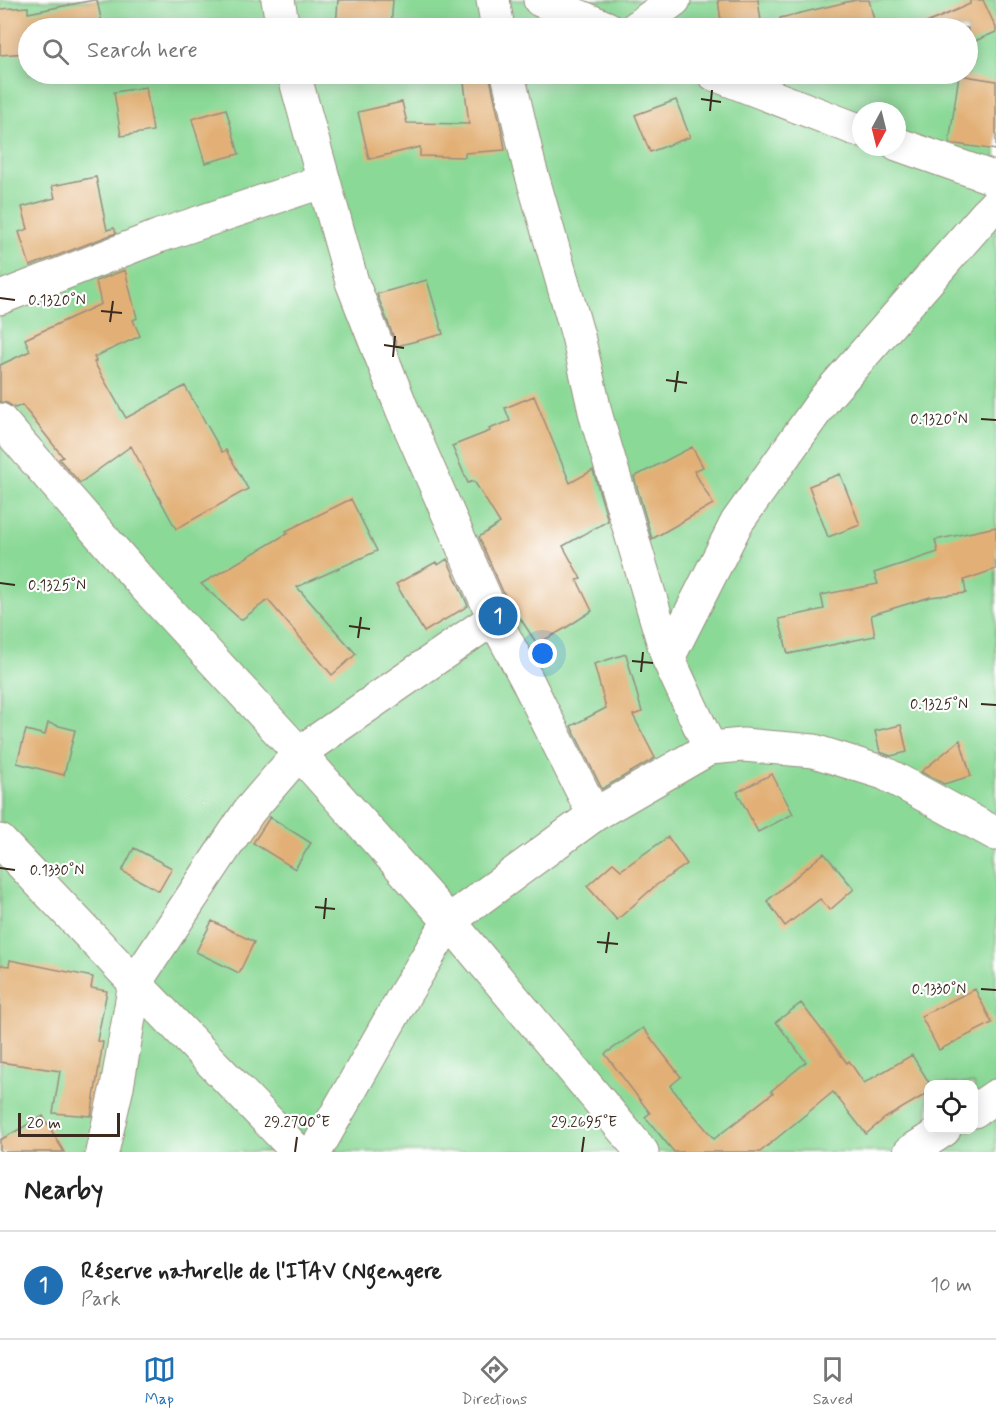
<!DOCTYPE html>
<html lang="en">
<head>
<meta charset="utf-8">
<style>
  body { margin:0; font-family:Mynerve,sans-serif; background:#f6f6f6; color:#222 }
  .controls { position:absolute; right:18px; bottom:18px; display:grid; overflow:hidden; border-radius:12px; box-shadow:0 3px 15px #0003 }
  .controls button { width:54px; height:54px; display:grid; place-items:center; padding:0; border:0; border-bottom:2px solid #e0e0e0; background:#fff; color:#222; font:30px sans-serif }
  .compass { position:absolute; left:852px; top:102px; width:54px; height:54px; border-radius:50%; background:#fff; box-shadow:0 3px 15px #0003; rotate:187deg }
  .scale { position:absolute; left:18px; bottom:15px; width:102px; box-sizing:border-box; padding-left:6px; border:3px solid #3b2a1e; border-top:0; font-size:16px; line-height:21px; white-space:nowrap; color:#3b2a1e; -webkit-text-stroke:4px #fff; paint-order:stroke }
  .you { position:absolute; left:543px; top:654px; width:21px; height:21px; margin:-15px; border:4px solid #fff; border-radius:50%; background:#1a73e8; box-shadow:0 0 0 9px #1a73e833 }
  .badge { display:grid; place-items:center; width:39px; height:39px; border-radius:50%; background:#1f6fb2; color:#fff; font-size:20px; font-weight:700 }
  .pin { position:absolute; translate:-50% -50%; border:3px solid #fff; box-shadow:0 2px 6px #0006 }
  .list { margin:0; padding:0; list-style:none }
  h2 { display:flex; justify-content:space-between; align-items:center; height:78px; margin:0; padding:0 24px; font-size:26px }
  h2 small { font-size:20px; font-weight:400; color:#767676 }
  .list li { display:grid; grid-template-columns:39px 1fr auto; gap:18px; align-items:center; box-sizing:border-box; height:108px; padding:0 24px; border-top:2px solid #e0e0e0 }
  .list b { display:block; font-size:22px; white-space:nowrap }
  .list p { margin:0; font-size:20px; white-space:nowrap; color:#767676 }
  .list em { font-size:20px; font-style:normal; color:#767676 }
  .icon { flex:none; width:33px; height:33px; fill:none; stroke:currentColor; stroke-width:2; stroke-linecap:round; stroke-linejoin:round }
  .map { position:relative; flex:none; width:996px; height:1152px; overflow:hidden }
  .search { position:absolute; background:#fff; box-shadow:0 3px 15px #0003; left:18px; right:18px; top:18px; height:66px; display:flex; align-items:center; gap:15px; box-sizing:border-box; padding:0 21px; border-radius:33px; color:#767676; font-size:22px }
  .sheet { height:186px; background:#fff }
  nav { display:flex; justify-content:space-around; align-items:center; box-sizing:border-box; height:84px; border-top:2px solid #e0e0e0; background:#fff; font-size:16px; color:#767676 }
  nav a { display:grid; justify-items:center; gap:3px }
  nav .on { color:#1f6fb2 }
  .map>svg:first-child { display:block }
  .green { fill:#8bd997; stroke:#63825a; stroke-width:1.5; fill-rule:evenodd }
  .building { fill:#e2b076 }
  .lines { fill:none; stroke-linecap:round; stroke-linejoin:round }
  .street-casing { stroke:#988d7e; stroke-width:35 }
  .street { stroke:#fff; stroke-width:33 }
  .ticks { fill:none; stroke:#3b2a1e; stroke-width:2 }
  .ticks-label { font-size:15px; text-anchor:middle; fill:#3b2a1e; stroke:#fff; stroke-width:4.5; stroke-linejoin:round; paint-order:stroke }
</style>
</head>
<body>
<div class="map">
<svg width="996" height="1152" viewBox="0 0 996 1152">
  <rect width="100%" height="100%" fill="#fff"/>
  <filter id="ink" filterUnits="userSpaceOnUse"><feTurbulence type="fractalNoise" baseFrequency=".0167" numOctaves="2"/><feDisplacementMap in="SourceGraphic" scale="12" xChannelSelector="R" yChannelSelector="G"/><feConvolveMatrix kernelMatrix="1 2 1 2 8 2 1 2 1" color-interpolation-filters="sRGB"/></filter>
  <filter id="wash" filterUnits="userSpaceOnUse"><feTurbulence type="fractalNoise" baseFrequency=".008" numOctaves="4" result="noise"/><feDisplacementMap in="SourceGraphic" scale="24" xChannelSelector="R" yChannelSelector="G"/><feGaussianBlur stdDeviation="1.35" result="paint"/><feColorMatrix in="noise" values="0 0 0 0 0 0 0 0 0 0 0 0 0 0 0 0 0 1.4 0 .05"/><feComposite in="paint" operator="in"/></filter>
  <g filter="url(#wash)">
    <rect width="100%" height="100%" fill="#f6f0df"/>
    <!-- green -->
    <path class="green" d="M0 0H996V1152H0ZM28 28H968V74H28ZM861 111H897V147H861ZM928 1084H974V1130H928Z"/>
    <g id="blocks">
      <!-- building -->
      <path class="building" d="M94 0H97L103 28H28V53L0 55V9L28 7V13Z
        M338 0H393L391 28H336Z
        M718 0H758L762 28H722Z
        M855 0H869L876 28H781L780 18Z
        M970 0H983L996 28V32L968 44V28H915L970 4Z
        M463 74H490V78L503 137 505 150 465 153V157L420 156V147L369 159 358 112 402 102 407 123 469 124Z
        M959 75 996 81V150L949 143Z
        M146 87 153 131 121 136 114 92Z
        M676 100 690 137 650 152 635 115Z
        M226 109 239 154 205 163 192 119Z
        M96 177 107 230 114 228 116 233 30 266 19 232 28 229 22 207 55 198 52 186Z
        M125 270 137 318 133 320 140 336 94 357 96 361 94 362 126 418 185 386 222 452 226 450 248 489 176 529 131 446 80 483 59 459 63 457 22 405 15 408 7 403 0 402V365L30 351 25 339 101 304 96 281Z
        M427 280 443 334 397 346 377 294Z
        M534 396 570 483 593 470 608 521 563 546 581 579 577 580 592 611 564 629 537 644 503 592 479 537 500 523 474 481 468 483 452 446 490 431 489 429 510 421 505 408Z
        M692 447 703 467 694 471 713 504 652 539 634 477Z
        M840 474 860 525 828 537 809 486Z
        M351 499 377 551 297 587 356 654 332 675 268 600 241 620 201 584 288 533 286 531Z
        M996 527V569L964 580 966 593 930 597 871 615 875 636 788 654 779 619 824 609 821 595 878 584 874 573 938 552 935 540Z
        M447 559 468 606 424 632 396 584 436 562 438 565Z
        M626 654 642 712 633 715 655 758 602 789 571 726 606 708 594 664Z
        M48 723 75 730 64 775 17 763 26 730 45 735Z
        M901 725 907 752 891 756 880 752 875 731Z
        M960 740 971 776 944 784 921 772Z
        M772 774 793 814 758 832 737 792Z
        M270 817 311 843 295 869 253 843Z
        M668 837 687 864 655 886 617 920 587 886 613 863 621 870Z
        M134 848 172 868 159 891 122 871Z
        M824 853 854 889 830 910 820 899 785 926 767 901Z
        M212 921 254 942 239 973 196 952Z
        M10 960 93 977 91 988 107 991 97 1041 103 1042 91 1116 53 1113 60 1071 0 1062V965L9 966Z
        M975 989 992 1023 939 1050 921 1016Z
        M801 1003 847 1063 849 1061 864 1083 912 1055 930 1084H928V1093L885 1118 866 1134 833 1092 760 1152H674L645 1117 650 1113 605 1054 643 1028 681 1077 670 1086 714 1139 773 1093 771 1091 806 1062 776 1022Z
        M43 1116 64 1152H0V1140Z"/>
    </g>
  </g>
  <g filter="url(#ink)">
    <use href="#blocks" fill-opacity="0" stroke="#988d7e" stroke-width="1.5"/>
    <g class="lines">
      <!-- street casing -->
      <g class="street-casing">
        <path id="street" d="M278 0 283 28
          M493 0 498 28
          M540 0 607 28
          M636 28 674 0
          M294 74 352 282 402 409 494 618 527 680 594 815
          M508 74 529 165 578 336 596 416 668 658 710 748
          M714 74 861 131
          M897 144 996 179
          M0 298 159 236 324 181
          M0 420 143 584 299 753 449 921 642 1152
          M668 658 737 522 826 397 996 203
          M0 841 135 983 298 1152
          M974 1111 996 1096
          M102 1152 117 1087 135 983 249 811 299 753 494 618
          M315 1152 405 994 449 921 594 815 710 748 743 745 814 751 884 773 996 834
          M910 1152 944 1130"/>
      </g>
      <!-- street -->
      <use href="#street" class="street"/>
    </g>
  </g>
  <!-- ticks -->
  <path class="ticks" d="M701 99 721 102M710 111 712 90M0 298 15 300M101 311 122 313M110 322 113 301M384 345 404 348M393 357 395 336M666 380 687 383M675 392 678 371M981 419 996 420M0 583 15 585M349 626 370 629M358 638 361 617M632 661 653 663M641 672 643 652M981 704 996 705M0 868 15 870M315 907 335 909M324 919 326 898M597 942 618 944M606 953 609 932M981 989 996 990M295 1152 297 1137M582 1152 584 1137"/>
  <g class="ticks-label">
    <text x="57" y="305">0.1320°N</text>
    <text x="939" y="424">0.1320°N</text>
    <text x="57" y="590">0.1325°N</text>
    <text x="939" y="709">0.1325°N</text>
    <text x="57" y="875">0.1330°N</text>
    <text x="939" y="994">0.1330°N</text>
    <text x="297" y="1127">29.2700°E</text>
    <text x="584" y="1127">29.2695°E</text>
  </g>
</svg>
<div class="controls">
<button><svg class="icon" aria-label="locate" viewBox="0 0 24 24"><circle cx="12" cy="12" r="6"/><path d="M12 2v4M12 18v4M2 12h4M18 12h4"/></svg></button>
</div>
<svg class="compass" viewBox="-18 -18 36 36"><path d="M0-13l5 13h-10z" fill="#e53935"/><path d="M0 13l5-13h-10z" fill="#767676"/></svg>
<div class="scale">20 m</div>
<div class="you"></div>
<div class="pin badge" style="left:498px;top:616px">1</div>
<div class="search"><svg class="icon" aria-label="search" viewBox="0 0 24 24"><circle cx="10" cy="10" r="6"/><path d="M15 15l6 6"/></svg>Search here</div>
</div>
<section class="sheet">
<h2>Nearby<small></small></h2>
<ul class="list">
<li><span class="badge">1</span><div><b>Réserve naturelle de l'ITAV (Ngengere</b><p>Park</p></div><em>10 m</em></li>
</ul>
</section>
<nav>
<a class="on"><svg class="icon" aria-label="map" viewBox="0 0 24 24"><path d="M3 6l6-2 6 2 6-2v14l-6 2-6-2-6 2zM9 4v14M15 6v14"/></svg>Map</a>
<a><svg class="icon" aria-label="directions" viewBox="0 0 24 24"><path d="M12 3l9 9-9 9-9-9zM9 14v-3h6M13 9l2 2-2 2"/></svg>Directions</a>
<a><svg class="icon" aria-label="saved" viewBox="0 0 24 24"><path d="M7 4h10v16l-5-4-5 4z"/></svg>Saved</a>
</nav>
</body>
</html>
